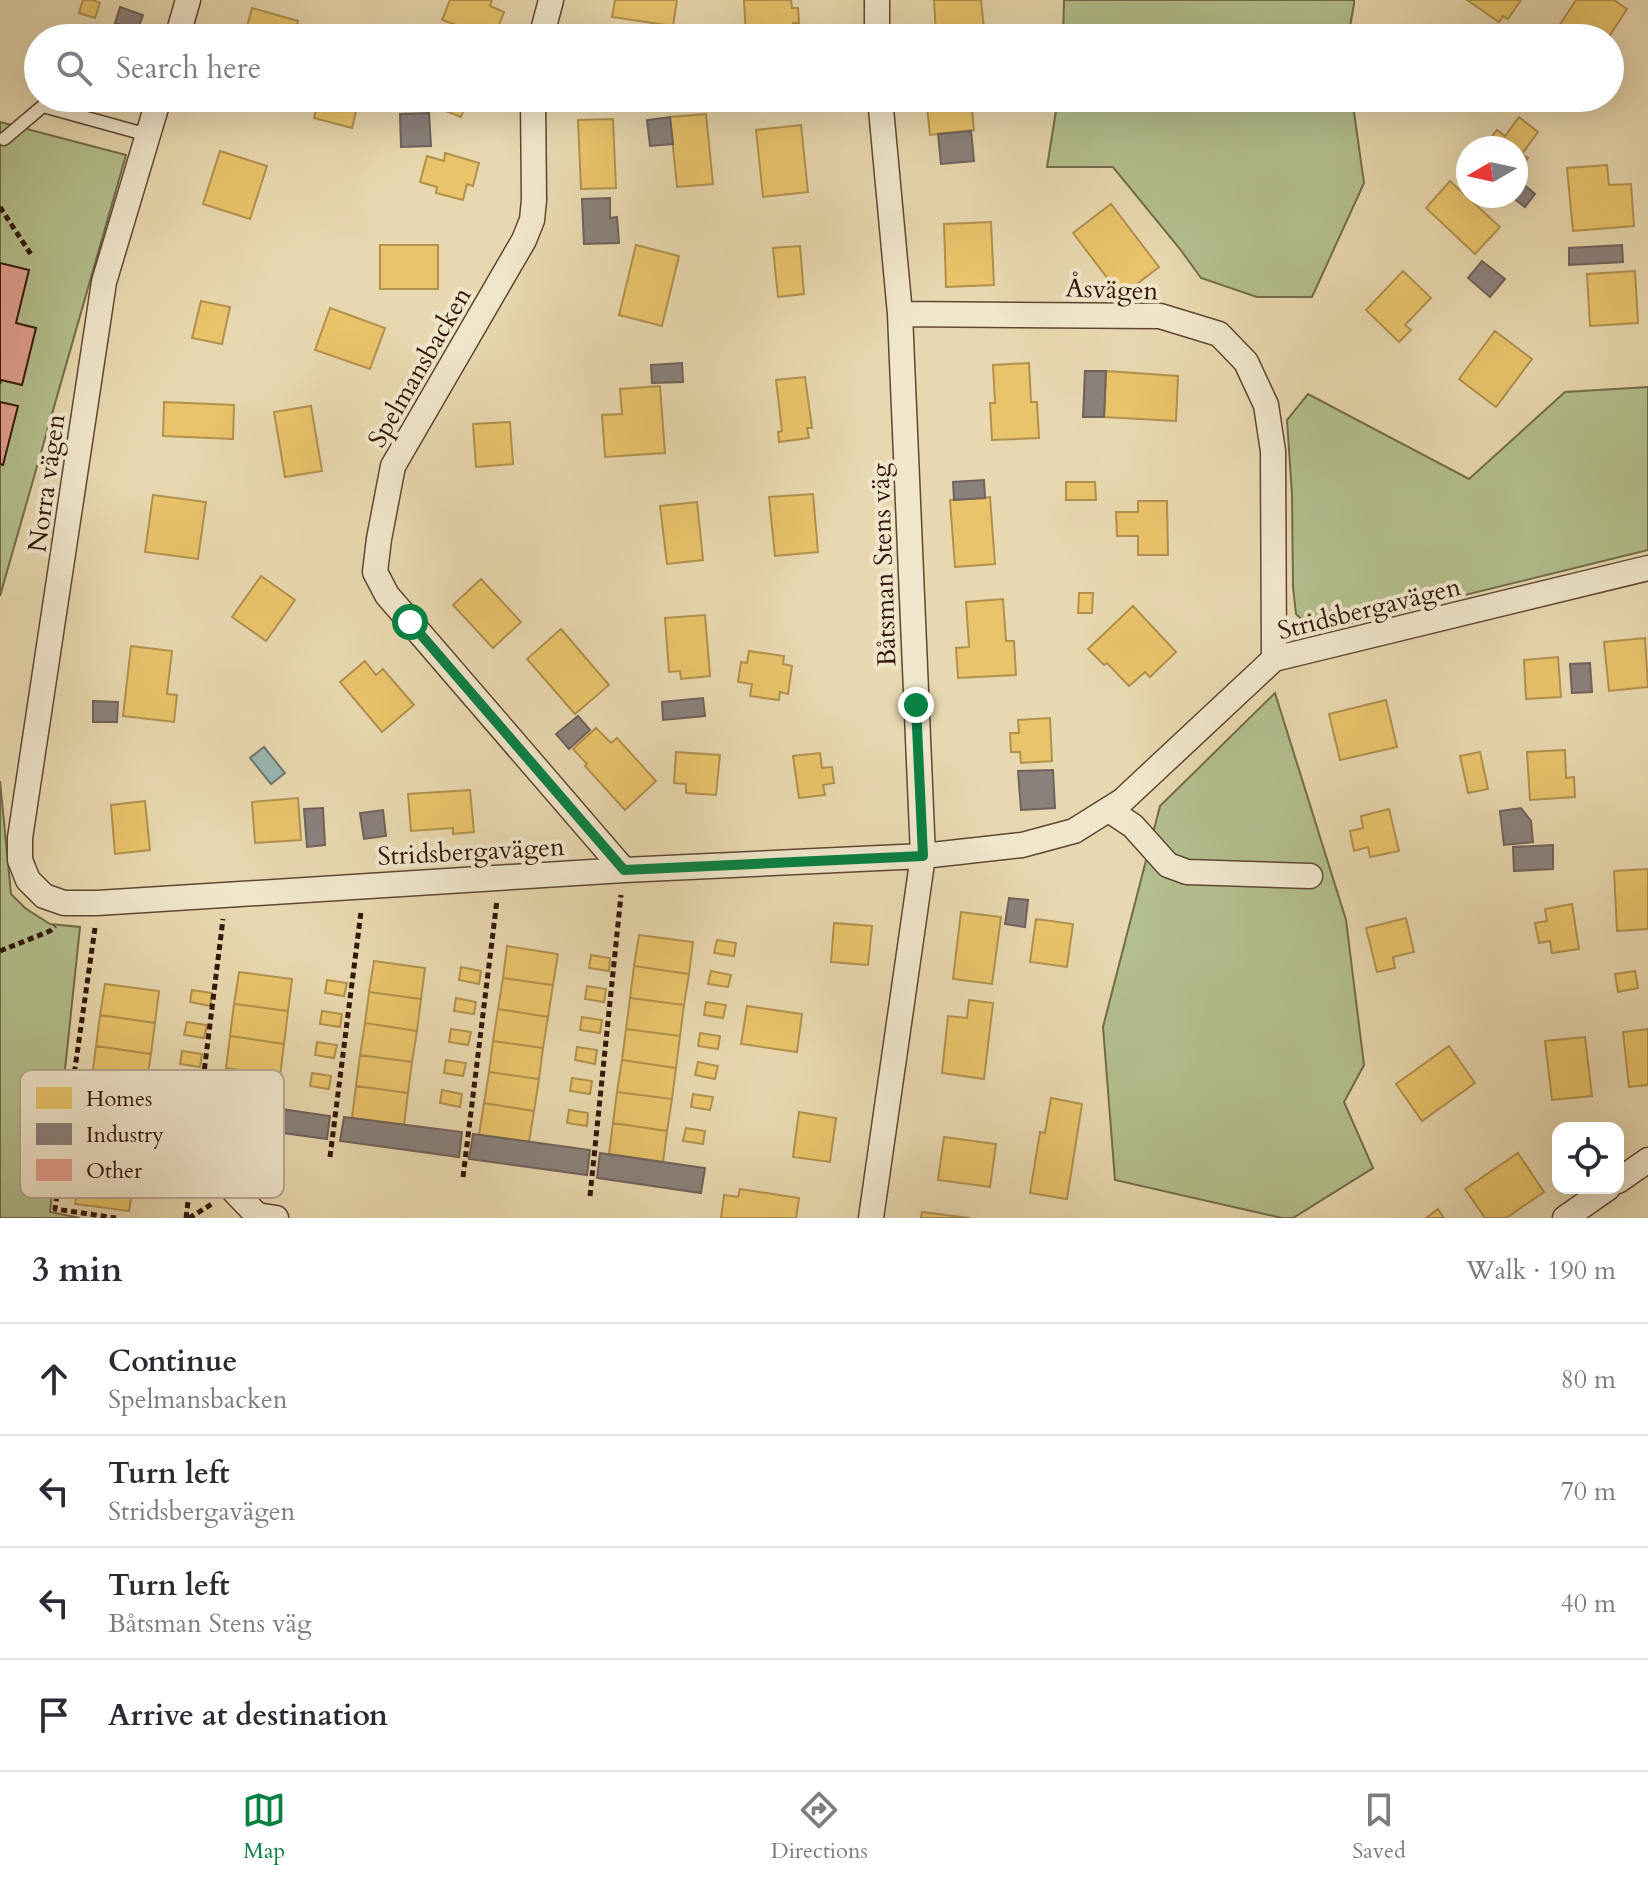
<!DOCTYPE html>
<html lang="en">
<head>
<meta charset="utf-8">
<style>
  body { margin:0; font-family:Cardo,serif; background:#f7f7f7; color:#2b2b33 }
  .controls { position:absolute; right:24px; bottom:24px; display:grid; overflow:hidden; border-radius:16px; box-shadow:0 8px 32px #0002 }
  .controls button { width:72px; height:72px; display:grid; place-items:center; padding:0; border:0; border-bottom:2px solid #e1e1e2; background:#fff; color:#2b2b33; font:40px sans-serif }
  .compass { position:absolute; left:1456px; top:136px; width:72px; height:72px; border-radius:50%; background:#fff; box-shadow:0 8px 32px #0002; rotate:261deg }
  .stop { position:absolute; width:24px; height:24px; margin:-18px; border:6px solid #0b8043; border-radius:50%; background:#fff }
  .stop.end { background:#0b8043; border-color:#fff; box-shadow:0 2px 8px #0008 }
  .list { margin:0; padding:0; list-style:none }
  h2 { display:flex; justify-content:space-between; align-items:center; height:104px; margin:0; padding:0 32px; font-size:34px }
  h2 small { font-size:26px; font-weight:400; color:#7c7c81 }
  .list li { display:grid; grid-template-columns:52px 1fr auto; gap:24px; align-items:center; box-sizing:border-box; height:112px; padding:0 32px; border-top:2px solid #e1e1e2 }
  .list b { display:block; font-size:30px; white-space:nowrap }
  .list p { margin:0; font-size:26px; white-space:nowrap; color:#7c7c81 }
  .list em { font-size:26px; font-style:normal; color:#7c7c81 }
  .icon { flex:none; width:44px; height:44px; fill:none; stroke:currentColor; stroke-width:2; stroke-linecap:round; stroke-linejoin:round }
  .map { position:relative; flex:none; width:1648px; height:1218px; overflow:hidden }
  .search { position:absolute; background:#fff; box-shadow:0 8px 32px #0002; left:24px; right:24px; top:24px; height:88px; display:flex; align-items:center; gap:20px; box-sizing:border-box; padding:0 28px; border-radius:44px; color:#7c7c81; font-size:30px }
  .sheet { height:552px; background:#fff }
  nav { display:flex; justify-content:space-around; align-items:center; box-sizing:border-box; height:112px; border-top:2px solid #e1e1e2; background:#fff; font-size:22px; color:#7c7c81 }
  nav a { display:grid; justify-items:center; gap:4px }
  nav .on { color:#0b8043 }
  .map>svg:first-child { display:block }
  .green { fill:#b3bf8d; stroke:#736b4c; stroke-width:2 }
  .water { fill:#99b8b3; stroke:#707870; stroke-width:2 }
  .homes { fill:#e9c46a; stroke:#b2904e; stroke-width:2 }
  .industry { fill:#8a817c; stroke:#70615a; stroke-width:2 }
  .building { fill:#e2a08e; stroke:#33170b; stroke-width:2 }
  .lines { fill:none; stroke-linecap:round; stroke-linejoin:round }
  .service-casing { stroke:#604734; stroke-width:15 }
  .minor-casing { stroke:#604734; stroke-width:27 }
  .path { stroke:#33170b; stroke-width:5; stroke-dasharray:6 4; stroke-linecap:butt }
  .service { stroke:#f0e6cb; stroke-width:12 }
  .minor { stroke:#f0e6cb; stroke-width:24 }
  .route { stroke:#0b8043; stroke-width:10 }
  .labels { text-anchor:middle; stroke-width:8; stroke-linejoin:round; paint-order:stroke }
  .street-label { font-size:26px; fill:#33170b; stroke:#f0e6cb }
  .key { fill:#f0e6cb; stroke:#b7a891; stroke-width:2 }
  .key-label { font-size:22px; fill:#33170b }
</style>
</head>
<body>
<div class="map">
<svg width="1648" height="1218" viewBox="0 0 1648 1218">
  <rect width="100%" height="100%" fill="#e8d8af"/>
  <filter id="stains"><feTurbulence type="fractalNoise" baseFrequency=".0025" numOctaves="4"/><feColorMatrix values="0 0 0 0 .2 0 0 0 0 .09 0 0 0 0 .02 0 0 0 .5 -.17"/></filter>
  <radialGradient id="worn" r=".72"><stop offset=".6" stop-color="#630" stop-opacity="0"/><stop offset="1" stop-color="#630" stop-opacity=".3"/></radialGradient>
  <!-- green -->
  <path class="green" d="M1064 0H1354V4L1348 38H1063Z
    M1058 98H1352L1364 183 1312 297H1257L1201 278 1180 249 1113 167H1047Z
    M0 122 126 155 0 596Z
    M1648 387V550L1322 630 1310 627 1296 614 1293 587 1292 494 1287 420 1308 394 1469 479 1565 392Z
    M1275 693 1346 920 1364 1065 1344 1102 1373 1168 1293 1218H1282L1115 1180 1103 1027 1160 806Z
    M0 781 11 894 25 908 50 924 80 927 50 1212 80 1218H0Z"/>
  <!-- water -->
  <path class="water" d="M264 747 285 773 271 784 250 758Z"/>
  <!-- homes -->
  <path class="homes" d="M83 0H93L100 3 95 18 79 13Z
    M450 0H492L490 6 504 12 494 38 442 20Z
    M615 0H677L673 26 612 17Z
    M744 0H791L792 8H798L799 23H793V33L746 37Z
    M934 0H981L984 29 936 33Z
    M1467 0H1521L1508 19 1503 16 1499 22Z
    M1576 0H1614L1627 9 1608 38H1551Z
    M252 8 298 21 293 38H244Z
    M97 31 118 38H95Z
    M319 98H359L352 128 314 118Z
    M418 98H468L461 117 417 100Z
    M926 98H971L974 130 930 135Z
    M1415 98H1442L1440 104Z
    M706 114 713 184 677 187 670 117Z
    M1519 117 1538 132 1522 154 1528 158 1516 173V148H1483L1497 130 1505 136Z
    M613 119 616 188 581 189 578 120Z
    M801 125 808 192 763 197 756 130Z
    M220 151 267 166 250 219 203 204Z
    M445 153 479 163 473 186 467 184 463 200 436 193 437 187 420 182 427 156 444 161Z
    M1607 165 1609 185 1631 184 1634 226 1573 231 1567 168Z
    M1450 181 1500 227 1475 254 1426 208Z
    M1111 204 1159 267 1121 296 1073 233Z
    M991 222 994 285 946 287 944 224Z
    M380 245H438V289H380Z
    M636 245 679 256 662 326 619 315Z
    M800 246 804 294 778 297 773 248Z
    M1403 271 1431 298 1405 325 1411 330 1399 342 1366 310Z
    M1635 271 1638 323 1590 326 1587 274Z
    M201 301 230 307 222 344 192 338Z
    M330 308 385 328 370 369 315 350Z
    M1495 331 1532 359 1496 407 1459 379Z
    M1029 363 1031 402H1037L1039 438 992 440 990 403H995L993 365Z
    M1106 371 1178 376 1176 421 1104 417Z
    M805 377 812 428H807L809 438 779 442 778 432 782 431 776 380Z
    M660 386 665 453 605 457 602 415 622 414 620 389Z
    M164 402 234 405 233 439 163 436Z
    M311 406 322 471 285 477 274 412Z
    M510 422 513 464 476 467 473 424Z
    M1066 482H1095L1096 500H1066Z
    M813 494 818 552 775 556 769 497Z
    M153 495 206 502 198 559 145 552Z
    M990 497 995 564 955 567 950 500Z
    M1138 501H1167L1168 555H1138V536H1117L1116 512H1138Z
    M697 502 703 560 667 564 660 506Z
    M261 576 295 600 266 641 232 617Z
    M481 579 521 622 493 648 453 605Z
    M1079 593H1093L1092 613H1078Z
    M1003 599 1006 641H1014L1016 675 958 678 956 648 969 647 966 602Z
    M1133 606 1176 652 1150 677 1145 672 1129 686 1107 663 1104 665 1088 649Z
    M705 615 710 676 681 679 680 671 669 672 665 618Z
    M561 629 609 685 575 714 527 659Z
    M1645 638 1648 687 1609 691 1604 642Z
    M131 646 172 651 167 694 177 695 174 722 123 716Z
    M749 651 784 656 783 664 792 666 788 694 780 692 779 700 750 696 752 684 738 682 741 662 747 663Z
    M1558 657 1561 697 1526 699 1524 660Z
    M365 661 376 675 383 669 414 705 382 732 340 682Z
    M1386 700 1397 747 1340 760 1329 714Z
    M1050 718 1052 761 1021 763 1020 752H1011L1010 733H1019L1018 720Z
    M596 728 611 743 617 738 656 781 625 810 585 766 587 764 573 749Z
    M1565 750 1566 778 1574 777 1575 797 1530 800 1527 752Z
    M676 752 720 755 716 795 686 793V784L674 783Z
    M1480 752 1488 789 1468 793 1460 756Z
    M820 753 822 768 832 767 834 783 823 785 825 795 799 798 793 756Z
    M470 790 474 832 453 834V828L411 831 408 794Z
    M298 798 301 840 255 843 252 802Z
    M145 801 150 850 115 854 111 805Z
    M1389 809 1399 851 1370 857 1368 847 1354 851 1350 831 1363 828 1361 816Z
    M1648 869V929L1617 931 1614 871Z
    M1572 904 1579 949 1552 953 1550 941 1539 943 1535 923 1547 921 1545 909Z
    M961 912 1001 917 992 984 953 979Z
    M1406 918 1414 952 1393 957 1395 968 1377 972 1366 928Z
    M1036 919 1073 924 1067 967 1030 962Z
    M834 923 872 926 868 965 831 962Z
    M639 935 693 942 689 974 634 966Z
    M717 940 736 943 734 956 714 953Z
    M507 946 558 954 553 985 503 978Z
    M591 955 610 958 609 971 589 968Z
    M374 961 425 968 421 999 369 992Z
    M634 966 689 974 684 1005 630 998Z
    M461 967 481 971 479 984 459 980Z
    M711 971 731 975 728 987 708 984Z
    M1635 971 1638 988 1618 992 1615 974Z
    M239 972 292 979 288 1011 234 1004Z
    M503 978 553 985 548 1017 498 1009Z
    M327 980 347 983 344 996 325 993Z
    M105 984 159 991 155 1023 100 1015Z
    M587 986 606 989 604 1002 585 999Z
    M192 990 212 993 210 1006 190 1002Z
    M369 992 421 999 417 1031 365 1023Z
    M456 998 476 1002 474 1014 454 1011Z
    M630 998 684 1005 680 1036 626 1029Z
    M969 1000 993 1003 984 1079 942 1073 948 1016 967 1018Z
    M706 1002 726 1005 723 1018 704 1015Z
    M234 1004 288 1011 284 1044 230 1036Z
    M747 1006 802 1014 797 1052 741 1044Z
    M498 1009 548 1017 543 1048 493 1041Z
    M322 1011 342 1014 340 1027 320 1024Z
    M100 1015 155 1023 151 1054 96 1046Z
    M582 1017 602 1020 600 1033 580 1030Z
    M187 1022 207 1025 204 1038 184 1035Z
    M365 1023 417 1031 412 1062 360 1055Z
    M451 1029 471 1032 468 1045 449 1042Z
    M626 1029 680 1036 676 1068 622 1060Z
    M1648 1029V1085L1629 1087 1623 1032Z
    M700 1033 720 1036 718 1049 698 1046Z
    M230 1036 284 1044 280 1076 226 1068Z
    M1585 1037 1592 1096 1552 1100 1545 1041Z
    M493 1041 543 1048 539 1079 489 1072Z
    M317 1042 337 1045 334 1058 315 1055Z
    M96 1046 151 1054 146 1085 92 1078Z
    M1449 1046 1475 1083 1422 1121 1396 1084Z
    M577 1047 597 1050 595 1064 575 1060Z
    M182 1051 202 1054 200 1067 180 1064Z
    M360 1055 412 1062 408 1093 356 1086Z
    M446 1060 466 1063 463 1076 444 1073Z
    M622 1060 676 1068 672 1099 617 1092Z
    M698 1062 718 1066 715 1079 695 1075Z
    M226 1068 280 1076 276 1108 221 1101Z
    M489 1072 539 1079 534 1111 484 1103Z
    M312 1073 331 1076 329 1089 310 1086Z
    M572 1078 592 1081 590 1094 570 1091Z
    M356 1086 408 1093 404 1125 352 1118Z
    M442 1090 462 1094 460 1107 440 1103Z
    M617 1092 672 1099 667 1131 613 1123Z
    M693 1094 713 1097 710 1110 691 1107Z
    M1051 1098 1082 1104 1067 1199 1030 1193 1040 1132 1045 1133Z
    M484 1103 534 1111 529 1142 479 1135Z
    M569 1110 588 1113 587 1126 567 1123Z
    M799 1112 836 1118 830 1162 793 1157Z
    M613 1123 667 1131 663 1162 609 1154Z
    M686 1128 705 1131 703 1144 683 1141Z
    M944 1137 996 1144 990 1187 938 1180Z
    M1518 1153 1544 1192 1506 1218H1485L1465 1189Z
    M79 1172 134 1180 129 1211 75 1204Z
    M740 1189 799 1198 796 1218H721L724 1195 738 1197Z
    M1438 1209 1444 1218H1426Z
    M922 1212 970 1218H921Z"/>
  <!-- industry -->
  <path class="industry" d="M120 7 143 15 137 31 115 23Z
    M337 29 360 36V38H335Z
    M429 113 431 146 401 147 400 114Z
    M670 117 673 144 650 146 647 120Z
    M971 131 974 161 941 164 938 134Z
    M1522 183 1535 194 1525 207 1512 197 1516 196V191Z
    M610 198V218L617 217 619 243 584 244 582 199Z
    M1622 245 1623 262 1569 265V248Z
    M1482 261 1505 279 1490 297 1468 278Z
    M682 363 683 382 652 383 651 365Z
    M1085 371H1106L1104 417H1083Z
    M984 480 985 498 954 500 953 482Z
    M1590 663 1592 692 1572 693 1570 664Z
    M703 698 705 716 663 720 662 702Z
    M93 701 118 702 117 722H93Z
    M578 716 590 730 569 749 556 734Z
    M1053 770 1055 808 1021 810 1018 771Z
    M323 808 325 845 307 847 304 809Z
    M1521 808 1531 821 1533 842 1504 845 1500 811Z
    M383 810 386 836 364 839 360 813Z
    M1553 845V869L1514 871 1513 847Z
    M1009 898 1028 900 1025 927 1005 924Z
    M213 1099 330 1116 327 1139 210 1123Z
    M344 1117 462 1132 459 1157 340 1141Z
    M473 1134 590 1150 587 1175 469 1159Z
    M600 1153 705 1168 701 1193 597 1178Z"/>
  <!-- building -->
  <path class="building" d="M0 263 29 270 16 323 36 328 22 385 1 380 0 384Z
    M0 402 18 406 3 465 0 464Z"/>
  <g class="lines">
    <!-- service casing -->
    <g class="service-casing">
      <path id="service" d="M4 139 43 106 148 135"/>
    </g>
    <!-- minor casing -->
    <g class="minor-casing">
      <path id="minor" d="M177 38 188 0
        M541 38 551 0
        M877 38V0
        M159 98 104 282 20 838V860L28 880 44 896 64 903H97L624 870 923 856 1022 845 1074 831 1122 801 1274 659 1648 568
        M533 98 534 200 532 220 524 240 393 466 379 539 375 572 387 595 624 870
        M900 314 1160 316 1219 334 1246 362 1266 405 1273 451 1274 659
        M1109 810 1133 826 1168 865 1187 872 1310 876
        M1618 1181 1648 1160
        M233 1190 257 1215 276 1218
        M871 1218 923 856 900 314 880 98
        M1565 1218 1608 1188"/>
    </g>
    <!-- path -->
    <path class="path" d="M0 207 32 256
      M95 928 55 1209 116 1218
      M0 951 50 931 55 926
      M330 1157 361 912
      M463 1177 497 900
      M590 1196 621 895
      M186 1218 223 919
      M189 1218 212 1204"/>
    <!-- service -->
    <use href="#service" class="service"/>
    <!-- minor -->
    <use href="#minor" class="minor"/>
  </g>
  <g class="lines">
    <!-- route -->
    <path class="route" d="M410 622 624 870 923 856 916 705"/>
  </g>
  <g class="labels">
    <!-- street labels -->
    <g class="street-label">
      <text transform="translate(1112 289) rotate(2)" y="9">Åsvägen</text>
      <text transform="translate(419 367) rotate(-60)" y="9">Spelmansbacken</text>
      <text transform="translate(46 483) rotate(-82)" y="9">Norra vägen</text>
      <text transform="translate(883 565) rotate(-92)" y="9">Båtsman Stens väg</text>
      <text transform="translate(1369 608) rotate(-14)" y="9">Stridsbergavägen</text>
      <text transform="translate(471 851) rotate(-3)" y="9">Stridsbergavägen</text>
    </g>
  </g>
  <!-- legend -->
  <rect x="20" y="1070" width="264" height="128" rx="12" class="key"/>
  <rect x="36" y="1087" width="36" height="22" fill="#e9c46a"/>
  <rect x="36" y="1123" width="36" height="22" fill="#8a817c"/>
  <rect x="36" y="1159" width="36" height="22" fill="#e2a08e"/>
  <g class="key-label">
    <text x="86" y="1106">Homes</text>
    <text x="86" y="1142">Industry</text>
    <text x="86" y="1178">Other</text>
  </g>
  <rect width="100%" height="100%" filter="url(#stains)"/>
  <rect width="100%" height="100%" fill="url(#worn)"/>
</svg>
<div class="controls">
<button><svg class="icon" aria-label="locate" viewBox="0 0 24 24"><circle cx="12" cy="12" r="6"/><path d="M12 2v4M12 18v4M2 12h4M18 12h4"/></svg></button>
</div>
<svg class="compass" viewBox="-18 -18 36 36"><path d="M0-13l5 13h-10z" fill="#e53935"/><path d="M0 13l5-13h-10z" fill="#7c7c81"/></svg>
<div class="stop" style="left:410px;top:622px"></div>
<div class="stop end" style="left:916px;top:705px"></div>
<div class="search"><svg class="icon" aria-label="search" viewBox="0 0 24 24"><circle cx="10" cy="10" r="6"/><path d="M15 15l6 6"/></svg>Search here</div>
</div>
<section class="sheet">
<h2>3 min<small>Walk · 190 m</small></h2>
<ul class="list">
<li><svg class="icon" aria-label="ahead" viewBox="0 0 24 24"><path d="M12 20V5M6 11l6-6 6 6"/></svg><div><b>Continue</b><p>Spelmansbacken</p></div><em>80 m</em></li>
<li><svg class="icon" aria-label="left" viewBox="0 0 24 24"><path d="M17 20v-9H6M10 6l-5 5 5 5"/></svg><div><b>Turn left</b><p>Stridsbergavägen</p></div><em>70 m</em></li>
<li><svg class="icon" aria-label="left" viewBox="0 0 24 24"><path d="M17 20v-9H6M10 6l-5 5 5 5"/></svg><div><b>Turn left</b><p>Båtsman Stens väg</p></div><em>40 m</em></li>
<li><svg class="icon" aria-label="arrive" viewBox="0 0 24 24"><path d="M6 21V4h12l-3 4 3 4H6"/></svg><div><b>Arrive at destination</b></div></li>
</ul>
</section>
<nav>
<a class="on"><svg class="icon" aria-label="map" viewBox="0 0 24 24"><path d="M3 6l6-2 6 2 6-2v14l-6 2-6-2-6 2zM9 4v14M15 6v14"/></svg>Map</a>
<a><svg class="icon" aria-label="directions" viewBox="0 0 24 24"><path d="M12 3l9 9-9 9-9-9zM9 14v-3h6M13 9l2 2-2 2"/></svg>Directions</a>
<a><svg class="icon" aria-label="saved" viewBox="0 0 24 24"><path d="M7 4h10v16l-5-4-5 4z"/></svg>Saved</a>
</nav>
</body>
</html>
